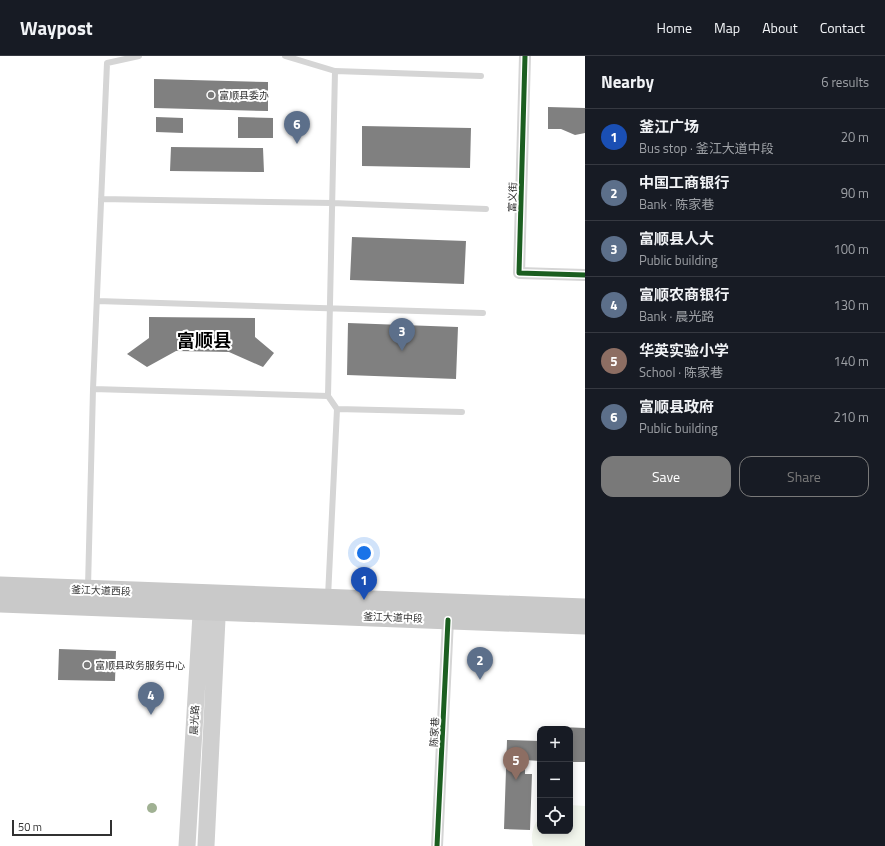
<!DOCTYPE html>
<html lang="en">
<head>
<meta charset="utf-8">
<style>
  body { margin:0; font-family:"Titillium Web","Noto Sans SC",sans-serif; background:#242831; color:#f1f3f6 }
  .controls { position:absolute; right:12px; bottom:12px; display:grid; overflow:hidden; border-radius:8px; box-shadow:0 2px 10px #0003 }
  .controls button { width:36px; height:36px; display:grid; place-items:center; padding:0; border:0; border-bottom:1px solid #363941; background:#171b24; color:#f1f3f6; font:20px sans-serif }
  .scale { position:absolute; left:12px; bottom:10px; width:100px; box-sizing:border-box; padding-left:4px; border:2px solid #313131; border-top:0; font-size:11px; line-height:14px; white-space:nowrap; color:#313131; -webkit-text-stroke:3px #fff; paint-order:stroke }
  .you { position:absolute; left:364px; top:497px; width:14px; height:14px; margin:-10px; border:3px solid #fff; border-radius:50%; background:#1a73e8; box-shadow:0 0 0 6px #1a73e833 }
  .badge { display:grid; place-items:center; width:26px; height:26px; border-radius:50%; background:#797979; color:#fff; font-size:13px; font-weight:700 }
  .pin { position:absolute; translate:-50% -33px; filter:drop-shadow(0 1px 2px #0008) }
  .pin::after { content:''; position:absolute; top:21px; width:14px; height:12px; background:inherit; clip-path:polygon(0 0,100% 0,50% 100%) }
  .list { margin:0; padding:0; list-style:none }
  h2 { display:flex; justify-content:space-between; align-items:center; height:52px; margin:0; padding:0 16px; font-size:17px }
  h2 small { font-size:13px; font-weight:400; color:#9ea1a6 }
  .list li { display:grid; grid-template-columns:26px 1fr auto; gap:12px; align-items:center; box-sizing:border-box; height:56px; padding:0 16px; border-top:1px solid #363941 }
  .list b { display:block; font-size:15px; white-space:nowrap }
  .list p { margin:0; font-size:13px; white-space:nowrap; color:#9ea1a6 }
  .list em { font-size:13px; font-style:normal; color:#9ea1a6 }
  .actions { display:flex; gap:8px; padding:12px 16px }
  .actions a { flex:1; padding:9px 0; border:1px solid #797979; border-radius:12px; text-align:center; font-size:14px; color:#797979 }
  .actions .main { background:#797979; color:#fff }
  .icon { flex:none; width:22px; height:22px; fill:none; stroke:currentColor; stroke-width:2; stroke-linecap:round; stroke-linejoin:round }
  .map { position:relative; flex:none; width:585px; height:790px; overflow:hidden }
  header { display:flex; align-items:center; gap:24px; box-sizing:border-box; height:56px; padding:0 20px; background:#171b24; border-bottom:1px solid #363941 }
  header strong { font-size:19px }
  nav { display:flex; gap:22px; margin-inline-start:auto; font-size:14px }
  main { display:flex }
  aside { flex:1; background:#171b24 }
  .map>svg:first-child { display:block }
  .green { fill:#f2f6ed }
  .building { fill:#808080 }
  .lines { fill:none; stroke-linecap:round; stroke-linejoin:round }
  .lane { stroke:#d5d5d5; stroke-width:6 }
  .street { stroke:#d5d5d5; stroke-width:12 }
  .secondary { stroke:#cfcfcf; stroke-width:17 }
  .primary { stroke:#c9c9c9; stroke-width:19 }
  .cycleway-casing { stroke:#fff; stroke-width:8 }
  .cycleway { stroke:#1b5e20; stroke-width:5 }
  .tree { fill:#a0b193 }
  .poi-dot { fill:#797979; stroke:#fff; stroke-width:1.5 }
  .labels { text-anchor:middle; stroke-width:4; stroke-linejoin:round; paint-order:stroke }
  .poi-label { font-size:10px; fill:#313131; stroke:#fff; text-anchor:start }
  .street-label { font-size:10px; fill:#313131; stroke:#fff }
  .town-label { font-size:18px; font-weight:bold; fill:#000; stroke:#fff }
</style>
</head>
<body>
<header>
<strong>Waypost</strong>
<nav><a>Home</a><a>Map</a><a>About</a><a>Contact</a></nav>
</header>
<main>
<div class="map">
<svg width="585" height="790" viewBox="0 0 585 790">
  <rect width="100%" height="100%" fill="#fff"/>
  <!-- green -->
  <path class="green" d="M570 749 585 750V790H533C530 780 533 769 540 761V775H570Z"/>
  <!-- building -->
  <path class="building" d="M154 23 268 26V55L154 52Z
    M548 51 585 52V77L575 79 561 73H548Z
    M156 61 183 62V77L156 76Z
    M238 61 273 62V82H238Z
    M362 70 471 72 470 112 362 110Z
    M171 91 263 92 264 116 170 115Z
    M352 181 466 185 464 228 350 224Z
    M149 261 255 262V281L274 297 263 311 229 296 176 295 147 311 127 298 149 282Z
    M348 267 458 271 456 323 347 319Z
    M59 593 116 595 115 625 58 624Z
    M561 671 585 672V706H570V673H561Z
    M507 684 540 685V705L525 704V718H532L530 774 504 773Z"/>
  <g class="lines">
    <!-- lane -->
    <path class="lane" d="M285 0 335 15 328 340 337 353 328 541
      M335 15 481 20
      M101 143 332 147 486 153
      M97 245 483 257
      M93 333 328 340
      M337 353 462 356
      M88 531 93 333 107 7 139 0"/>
    <!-- street -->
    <path class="street" d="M525 0 519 217 585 219
      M437 790 448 564"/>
    <!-- secondary -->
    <path class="secondary" d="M187 790 202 542
      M206 790 218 542"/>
    <!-- primary -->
    <path class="primary" d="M0 530 585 552
      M0 547 585 569"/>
    <!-- cycleway casing -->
    <g class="cycleway-casing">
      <path id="cycleway" d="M525 0 519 217 585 219
        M437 790 448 564"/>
    </g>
    <!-- cycleway -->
    <use href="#cycleway" class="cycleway"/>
  </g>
  <!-- trees -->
  <circle class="tree" cx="152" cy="752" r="5"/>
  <!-- markers -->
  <g class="poi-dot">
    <circle cx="211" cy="39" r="4"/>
    <circle cx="87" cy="609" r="4"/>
  </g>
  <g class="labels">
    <!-- poi labels -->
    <g class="poi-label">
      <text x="219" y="43">富顺县委办</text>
      <text x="95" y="613">富顺县政务服务中心</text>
    </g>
    <!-- street labels -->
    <g class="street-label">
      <text transform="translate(512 141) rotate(-88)" y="4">富义街</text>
      <text transform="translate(101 534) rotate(2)" y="4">釜江大道西段</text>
      <text transform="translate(393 561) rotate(2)" y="4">釜江大道中段</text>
      <text transform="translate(194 664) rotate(-87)" y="4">晨光路</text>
      <text transform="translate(434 676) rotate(-87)" y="4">陈家巷</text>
    </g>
    <!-- town labels -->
    <g class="town-label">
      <text x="204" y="291">富顺县</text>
    </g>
  </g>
</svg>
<div class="controls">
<button>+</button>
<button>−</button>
<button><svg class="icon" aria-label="locate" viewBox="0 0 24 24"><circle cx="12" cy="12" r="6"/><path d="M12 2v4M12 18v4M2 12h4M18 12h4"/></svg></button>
</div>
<div class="scale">50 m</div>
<div class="you"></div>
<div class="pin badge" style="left:364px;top:544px;background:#1a4fb4">1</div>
<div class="pin badge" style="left:480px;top:624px;background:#5c6f8a">2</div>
<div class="pin badge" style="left:402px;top:295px;background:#5c6f8a">3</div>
<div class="pin badge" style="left:151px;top:659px;background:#5c6f8a">4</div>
<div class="pin badge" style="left:516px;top:724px;background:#8d6e63">5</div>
<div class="pin badge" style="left:297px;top:88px;background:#5c6f8a">6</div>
</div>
<aside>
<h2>Nearby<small>6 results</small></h2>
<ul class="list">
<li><span class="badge" style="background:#1a4fb4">1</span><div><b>釜江广场</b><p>Bus stop · 釜江大道中段</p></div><em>20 m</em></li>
<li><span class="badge" style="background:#5c6f8a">2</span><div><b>中国工商银行</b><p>Bank · 陈家巷</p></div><em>90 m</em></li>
<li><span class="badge" style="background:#5c6f8a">3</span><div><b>富顺县人大</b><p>Public building</p></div><em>100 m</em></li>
<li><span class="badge" style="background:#5c6f8a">4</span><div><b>富顺农商银行</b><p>Bank · 晨光路</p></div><em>130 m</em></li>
<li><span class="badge" style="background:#8d6e63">5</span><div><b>华英实验小学</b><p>School · 陈家巷</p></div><em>140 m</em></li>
<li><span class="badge" style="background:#5c6f8a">6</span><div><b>富顺县政府</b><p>Public building</p></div><em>210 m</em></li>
</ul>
<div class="actions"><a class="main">Save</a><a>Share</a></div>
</aside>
</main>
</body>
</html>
